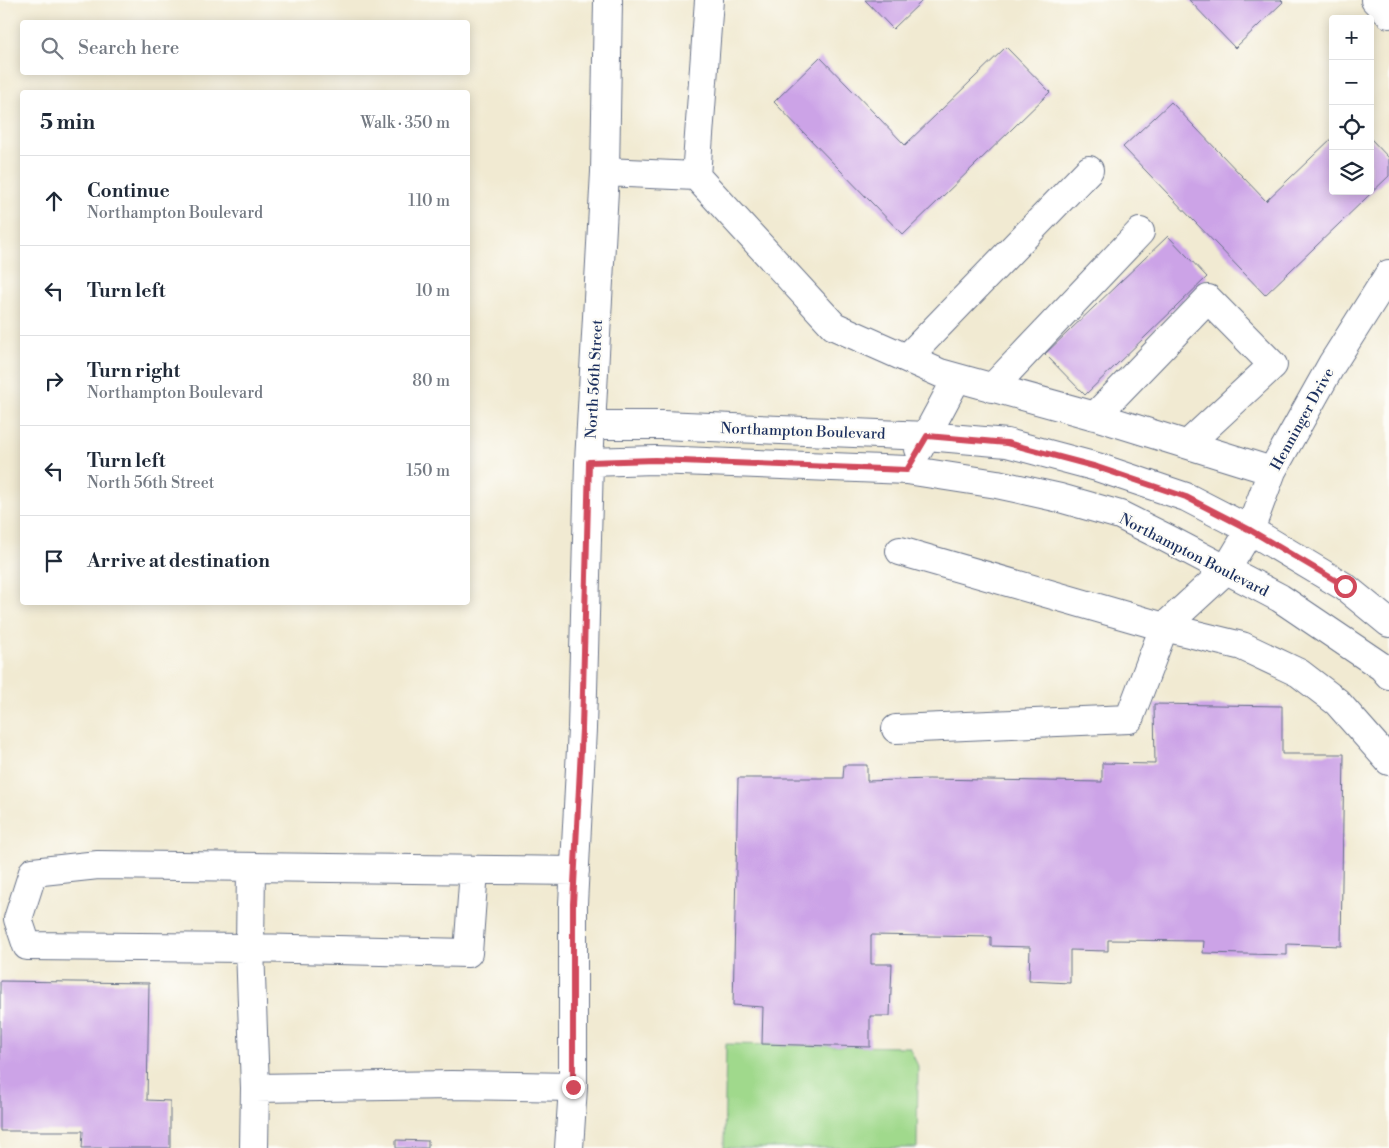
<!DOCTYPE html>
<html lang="en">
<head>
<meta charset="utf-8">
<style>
  body { margin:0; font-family:"Libre Bodoni",serif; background:#f6f6f7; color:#1f2937 }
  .controls { position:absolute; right:15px; top:15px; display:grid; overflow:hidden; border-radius:5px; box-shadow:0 2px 12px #0003 }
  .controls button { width:45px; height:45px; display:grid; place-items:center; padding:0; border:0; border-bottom:1px solid #e0e1e3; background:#fff; color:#1f2937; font:25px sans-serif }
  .stop { position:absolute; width:15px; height:15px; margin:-11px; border:4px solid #d1495b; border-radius:50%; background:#fff }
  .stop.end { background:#d1495b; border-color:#fff; box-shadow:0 1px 5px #0008 }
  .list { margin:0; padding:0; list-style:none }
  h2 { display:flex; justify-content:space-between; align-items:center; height:65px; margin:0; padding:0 20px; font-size:21px }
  h2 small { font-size:16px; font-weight:400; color:#747a83 }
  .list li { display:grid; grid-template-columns:32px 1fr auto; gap:15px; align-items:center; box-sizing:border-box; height:90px; padding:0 20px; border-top:1px solid #e0e1e3 }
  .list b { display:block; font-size:19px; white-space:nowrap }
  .list p { margin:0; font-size:16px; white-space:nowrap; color:#747a83 }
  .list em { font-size:16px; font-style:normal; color:#747a83 }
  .icon { flex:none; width:28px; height:28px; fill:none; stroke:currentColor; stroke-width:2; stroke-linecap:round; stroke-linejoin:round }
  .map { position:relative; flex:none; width:1389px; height:1148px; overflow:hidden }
  .search { position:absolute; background:#fff; box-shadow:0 2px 12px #0003; left:20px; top:20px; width:450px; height:55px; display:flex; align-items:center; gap:12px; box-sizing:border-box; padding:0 18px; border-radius:5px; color:#747a83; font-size:19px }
  .panel { position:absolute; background:#fff; box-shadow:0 2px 12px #0003; left:20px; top:90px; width:450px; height:515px; border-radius:5px }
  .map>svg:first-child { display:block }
  .green { fill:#a0d98c; stroke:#5e8475 }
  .building { fill:#cca3e7 }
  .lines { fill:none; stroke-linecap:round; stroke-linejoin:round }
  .minor-casing { stroke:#667087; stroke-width:30 }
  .minor { stroke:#fff; stroke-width:28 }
  .route { stroke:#d1495b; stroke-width:6 }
  .labels { text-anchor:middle; stroke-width:4.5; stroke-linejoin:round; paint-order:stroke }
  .street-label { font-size:15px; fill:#1b2f5e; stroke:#fdfcf7 }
</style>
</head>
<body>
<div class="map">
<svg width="1389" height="1148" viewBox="0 0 1389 1148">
  <rect width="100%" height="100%" fill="#fdfcf7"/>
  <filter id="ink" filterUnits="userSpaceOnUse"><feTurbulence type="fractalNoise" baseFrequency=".02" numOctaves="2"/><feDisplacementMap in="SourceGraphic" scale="10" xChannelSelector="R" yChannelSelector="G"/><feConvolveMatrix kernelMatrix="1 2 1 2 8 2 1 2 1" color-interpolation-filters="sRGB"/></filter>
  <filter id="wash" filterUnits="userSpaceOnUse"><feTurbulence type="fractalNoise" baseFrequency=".0096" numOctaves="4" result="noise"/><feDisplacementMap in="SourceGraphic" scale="20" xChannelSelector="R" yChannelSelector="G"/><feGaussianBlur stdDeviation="1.12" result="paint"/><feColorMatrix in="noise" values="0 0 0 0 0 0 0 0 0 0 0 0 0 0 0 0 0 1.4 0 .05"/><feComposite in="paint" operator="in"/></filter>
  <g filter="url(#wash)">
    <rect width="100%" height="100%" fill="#f1ead2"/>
    <!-- green -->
    <path class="green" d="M726 1044 909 1047 918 1066 917 1148H724Z"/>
    <g id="blocks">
      <!-- building -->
      <path class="building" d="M865 0H923L893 29Z
        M1189 0H1281L1283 2 1235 48Z
        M1006 47 1050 92 903 235 774 102 820 57 905 145Z
        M1171 102 1266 201 1333 137V191H1370V138L1389 158V176L1265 295 1123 147Z
        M1168 236 1207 277 1085 395 1045 354Z
        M1154 704 1282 706V754H1344L1341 946 1287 944V955L1203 953 1204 941 1108 940V951L1070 950V983L1029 981 1030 947 991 946V937L871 935V964H892L890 1016H870V1047L762 1044 763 1007 733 1005 738 778H843L844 765H867V781L929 779 1102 782V763L1155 764Z
        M0 981 149 983 147 1100 170 1101V1148H82L83 1131H0Z
        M396 1140 428 1141V1148H396Z"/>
    </g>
  </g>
  <g filter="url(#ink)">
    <use href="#blocks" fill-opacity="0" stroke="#667087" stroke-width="1"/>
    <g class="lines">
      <!-- minor casing -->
      <g class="minor-casing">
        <path id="minor" d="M1375 0 1389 14
          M605 172 696 176 834 326 940 373 1095 416 1272 471
          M696 176 709 0
          M907 358 1089 170
          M992 388 1140 232
          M1095 416 1208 299 1273 365 1188 444
          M592 425H662L927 436 1007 443 1097 467 1186 497 1250 530 1345 587 1389 623
          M919 449 957 378
          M589 462 655 460 907 470 997 484 1060 498 1120 515 1168 539 1280 598 1382 667 1389 675
          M1164 627 1226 570 1250 530 1272 471 1332 364 1389 274
          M1164 627 1242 646 1299 673 1337 702 1389 761
          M896 729 1129 719 1164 627 900 551
          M251 867 250 948 468 953 474 870
          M255 1088 250 948 27 946 18 919 33 872 98 865 575 871
          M254 1148 255 1088 452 1085 573 1087
          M569 1148 573 1087V904L582 729 589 462 605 172 608 0"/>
      </g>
      <!-- minor -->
      <use href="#minor" class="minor"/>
    </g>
  </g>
  <g class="lines" filter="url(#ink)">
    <!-- route -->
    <path class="route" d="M573 1087V904L582 729 589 462 655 460 907 470 927 436 1007 443 1097 467 1186 497 1250 530 1345 586"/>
  </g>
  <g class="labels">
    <!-- street labels -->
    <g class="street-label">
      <text transform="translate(594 379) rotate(-87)" y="5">North 56th Street</text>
      <text transform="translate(1302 419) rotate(-61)" y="5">Henninger Drive</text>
      <text transform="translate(803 431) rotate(2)" y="5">Northampton Boulevard</text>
      <text transform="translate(1194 555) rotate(27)" y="5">Northampton Boulevard</text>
    </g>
  </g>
</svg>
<div class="controls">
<button>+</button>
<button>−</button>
<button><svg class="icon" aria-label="locate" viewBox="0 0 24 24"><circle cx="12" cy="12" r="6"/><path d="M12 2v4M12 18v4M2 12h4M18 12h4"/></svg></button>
<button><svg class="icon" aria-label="layers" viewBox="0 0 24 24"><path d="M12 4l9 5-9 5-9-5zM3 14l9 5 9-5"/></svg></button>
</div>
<div class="stop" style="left:1345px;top:586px"></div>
<div class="stop end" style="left:573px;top:1087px"></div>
<div class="search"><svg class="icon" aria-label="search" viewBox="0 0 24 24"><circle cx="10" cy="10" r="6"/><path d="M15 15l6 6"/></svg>Search here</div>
<section class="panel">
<h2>5 min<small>Walk · 350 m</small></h2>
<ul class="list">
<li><svg class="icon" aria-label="ahead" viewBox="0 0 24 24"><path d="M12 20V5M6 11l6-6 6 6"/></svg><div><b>Continue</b><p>Northampton Boulevard</p></div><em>110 m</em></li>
<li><svg class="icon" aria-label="left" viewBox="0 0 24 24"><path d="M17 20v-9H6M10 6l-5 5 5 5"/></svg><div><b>Turn left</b></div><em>10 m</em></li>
<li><svg class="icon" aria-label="right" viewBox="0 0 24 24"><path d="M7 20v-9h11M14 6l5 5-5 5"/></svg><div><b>Turn right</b><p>Northampton Boulevard</p></div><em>80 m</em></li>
<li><svg class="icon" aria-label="left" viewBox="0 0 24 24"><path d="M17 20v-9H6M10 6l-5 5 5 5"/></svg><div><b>Turn left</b><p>North 56th Street</p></div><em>150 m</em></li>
<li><svg class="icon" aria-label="arrive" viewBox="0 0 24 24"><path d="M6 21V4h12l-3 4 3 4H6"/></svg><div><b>Arrive at destination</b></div></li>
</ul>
</section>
</div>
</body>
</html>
